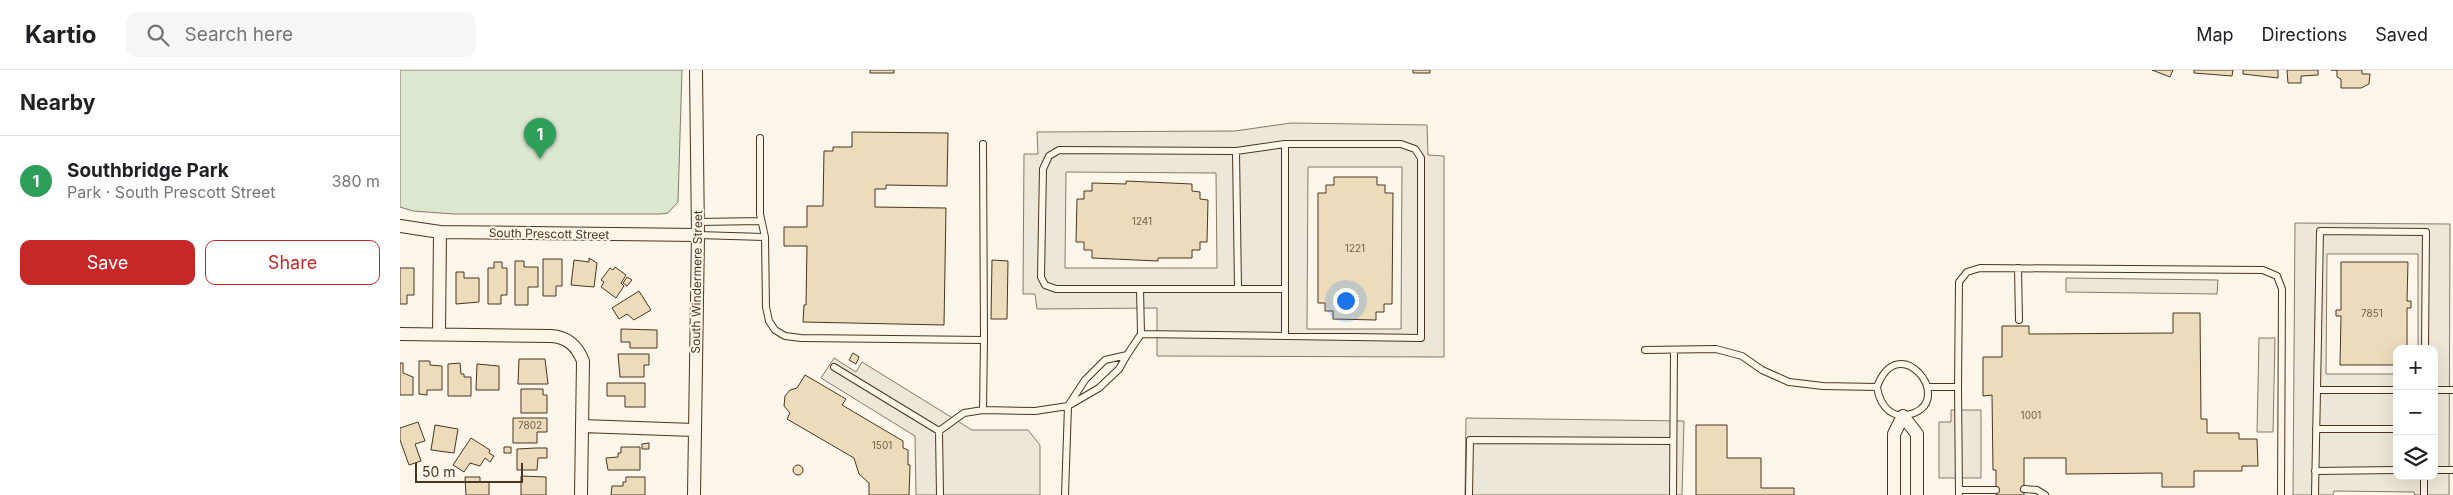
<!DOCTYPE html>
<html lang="en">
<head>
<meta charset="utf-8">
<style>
  body { margin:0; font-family:Inter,sans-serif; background:#f6f6f6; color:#202124 }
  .controls { position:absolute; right:15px; bottom:15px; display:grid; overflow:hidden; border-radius:10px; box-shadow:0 5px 20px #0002 }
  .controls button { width:45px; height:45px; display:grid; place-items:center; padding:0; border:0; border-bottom:1px solid #e0e0e0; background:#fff; color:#202124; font:25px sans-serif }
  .scale { position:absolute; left:15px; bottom:12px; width:108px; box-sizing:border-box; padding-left:5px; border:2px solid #4a3520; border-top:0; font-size:14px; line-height:18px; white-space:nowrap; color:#4a3520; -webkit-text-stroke:4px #fbf6e9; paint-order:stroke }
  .you { position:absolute; left:945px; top:230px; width:18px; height:18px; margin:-12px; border:4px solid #fff; border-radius:50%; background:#1a73e8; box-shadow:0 0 0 8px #1a73e833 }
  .badge { display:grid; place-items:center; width:32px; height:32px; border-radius:50%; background:#c62828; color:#fff; font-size:16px; font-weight:700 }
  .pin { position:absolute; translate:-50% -41px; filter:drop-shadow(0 1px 2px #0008) }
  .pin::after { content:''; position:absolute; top:26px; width:18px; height:15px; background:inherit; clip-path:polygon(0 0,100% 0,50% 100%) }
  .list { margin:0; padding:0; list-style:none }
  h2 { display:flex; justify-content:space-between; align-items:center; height:65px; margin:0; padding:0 20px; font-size:21px }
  h2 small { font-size:16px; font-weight:400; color:#757577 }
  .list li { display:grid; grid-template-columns:32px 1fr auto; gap:15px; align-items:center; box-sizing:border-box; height:90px; padding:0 20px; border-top:1px solid #e0e0e0 }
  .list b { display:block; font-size:19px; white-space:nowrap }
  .list p { margin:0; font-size:16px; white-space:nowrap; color:#757577 }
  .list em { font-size:16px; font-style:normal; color:#757577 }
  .actions { display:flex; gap:10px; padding:15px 20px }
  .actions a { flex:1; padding:11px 0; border:1px solid #c62828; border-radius:10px; text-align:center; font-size:18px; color:#c62828 }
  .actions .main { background:#c62828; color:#fff }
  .icon { flex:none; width:28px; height:28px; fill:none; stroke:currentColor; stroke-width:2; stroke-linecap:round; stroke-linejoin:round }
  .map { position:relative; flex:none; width:2053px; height:425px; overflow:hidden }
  header { display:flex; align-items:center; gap:30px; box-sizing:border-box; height:70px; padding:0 25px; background:#fff; border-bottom:1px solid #e0e0e0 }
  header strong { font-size:24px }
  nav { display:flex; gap:28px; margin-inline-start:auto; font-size:18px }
  .search { width:350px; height:45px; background:#f6f6f6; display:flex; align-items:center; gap:12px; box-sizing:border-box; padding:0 18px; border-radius:10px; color:#757577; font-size:19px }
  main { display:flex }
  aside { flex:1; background:#fff }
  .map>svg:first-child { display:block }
  .green { fill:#dce7d0; stroke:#887966 }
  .parking { fill:#ede7d9; stroke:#887966; fill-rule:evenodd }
  .building { fill:#ecdcbc; stroke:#4a3520 }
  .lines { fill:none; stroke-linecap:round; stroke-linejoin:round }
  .lane-casing { stroke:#4a3520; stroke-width:8 }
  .street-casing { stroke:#4a3520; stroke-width:14 }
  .lane { stroke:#fbf6e9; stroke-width:6 }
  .street { stroke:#fbf6e9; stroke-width:12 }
  .labels { text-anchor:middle; stroke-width:4; stroke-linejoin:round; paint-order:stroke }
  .number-label { font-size:10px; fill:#725f47 }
  .street-label { font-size:12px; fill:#4a3520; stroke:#fbf6e9 }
</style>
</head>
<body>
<header>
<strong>Kartio</strong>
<div class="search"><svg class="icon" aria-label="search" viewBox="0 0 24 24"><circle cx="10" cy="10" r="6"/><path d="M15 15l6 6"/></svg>Search here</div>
<nav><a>Map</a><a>Directions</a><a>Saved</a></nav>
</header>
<main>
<aside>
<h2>Nearby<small></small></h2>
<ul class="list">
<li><span class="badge" style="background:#2e9e5b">1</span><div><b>Southbridge Park</b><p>Park · South Prescott Street</p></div><em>380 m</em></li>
</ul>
<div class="actions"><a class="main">Save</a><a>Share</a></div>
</aside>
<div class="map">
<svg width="2053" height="425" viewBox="0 0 2053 425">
  <rect width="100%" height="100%" fill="#fbf6e9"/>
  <!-- green -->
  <path class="green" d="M0 0H282L278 132 268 143 261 144H54L13 141 0 137Z"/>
  <!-- parking -->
  <path class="parking" d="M891 53 1027 55 1028 85 1044 86V287L757 286V238L637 239 635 224H623L624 84H638L637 62 835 61ZM908 97H1002L1001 259H907ZM666 102 816 103 817 198H665Z
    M1895 153 2050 154 2049 425H2015L2014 422 1934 421 1933 425H1893ZM1927 184H2018V279H2034V406H1997V304H1926Z
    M1666 208 1818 210 1817 224 1666 222Z
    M1859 268H1875L1873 362H1857Z
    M434 288 456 302 462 292 572 360H628L640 375V425H516L515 366 421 308Z
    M1551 340H1581V408H1539V352H1551Z
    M1066 348 1284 351 1282 425H1065Z"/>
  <!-- building -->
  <path class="building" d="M470 0H494V3H470Z
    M1013 0H1030V3H1013Z
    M1752 0H1773L1770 7Z
    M1794 0H1833L1832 6 1794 3Z
    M1843 0H1878V8L1843 4Z
    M1887 0H1918V5L1901 6V13H1888Z
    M1931 0H1962V4H1970L1969 14 1961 18H1941V9L1937 7V0Z
    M452 62 548 63 547 116 486 115V119H475V137L546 138 544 255 403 252 404 235H406L407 176H384V157H407V136H423L424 81H433V77H452Z
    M934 107H977V115H985V123H993L992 234H984V242H976V250L933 249V241H925V233H918V123H926V115H934Z
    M726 111 792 114V121L800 122V129L808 130 807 172H800V180H792V188H758V191L692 188V180H684V172H676L677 129H684V121H692V113L726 114Z
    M189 188 197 193 194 217 171 215 174 190 189 192Z
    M143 189H162V216H156V226H143Z
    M592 190 608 191 607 249H591Z
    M115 191H124V197H138V217H128V235H115Z
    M94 192H102V198H107V225H101V234H88V198H94Z
    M1941 192H2008L2007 231H2011V238H2007V279H1997V295H1940L1941 246H1936V240H1941Z
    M215 197 226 205 221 213 224 216 216 228 201 217 204 212 201 210 210 198 213 200Z
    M0 198H14V225H7V234H0Z
    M56 202H64V208H79V232L56 234Z
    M227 207 232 210 227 216 223 213Z
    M239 221 251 240 234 250 227 244 219 249 212 238Z
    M1773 243H1800L1801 349H1807V363H1839V369H1857L1858 396H1842V401H1794V417H1762V403L1666 404V388H1624V425H1596V400H1593L1592 325 1583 326V287H1602V256H1629V264L1773 263Z
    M221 259 257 260V278H230V272H221Z
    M453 283 459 287 456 294 449 290Z
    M218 284H249V295H244V307H220Z
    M119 289H145L148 314H118Z
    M19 291H30V295L42 296V320H27V325L19 324Z
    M0 293H3V303L13 307V325H0Z
    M60 293 61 304H64V307H71V326H48V294Z
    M77 294 99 296V320H76Z
    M405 305 446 329 442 335 503 371V378L508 380V395H510L509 425H469V413L459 404 454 388 387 349 390 343 384 336 385 326 390 320 397 318Z
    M207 313H245V337H225V326H207Z
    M121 319H143V325H147V343H121Z
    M113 348H147V362H137V373H113Z
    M18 352 25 371 15 374 21 391 9 395 0 370V358Z
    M35 355 58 359 54 383 31 380Z
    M1296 355H1327V388H1361V418H1394V425H1296Z
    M71 368 90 380 89 383 94 386 90 392 85 388 80 396 70 393 64 402 53 395Z
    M249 373V379H242V374Z
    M104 377H111V383H104Z
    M221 377H240V400H208L206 388 218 387V383H221Z
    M136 378H147V388H138L137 400H117V379Z
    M393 400a5 5 0 1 1 10 0a5 5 0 1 1-10 0Z
    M121 406 146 407V425H121Z
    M65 407H80V412H89V425H66Z
    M226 407H245V425H211L212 416H223V412H226Z"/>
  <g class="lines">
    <!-- lane casing -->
    <g class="lane-casing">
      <path id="lane" d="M360 68V144L365 167 366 237 369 251 375 260 385 266 401 268 584 270 583 340
        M583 74 584 270
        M836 81 838 219
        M298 152 361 151
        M298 165 365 167
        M1618 198 1619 250
        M740 219 741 264
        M885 219V266
        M1245 280 1316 279 1342 286 1362 300 1389 312 1423 316 1477 317C1498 259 1554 327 1514 343 1493 351 1480 337 1477 317
        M727 285 741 264 1021 268V88L1015 79 1001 74H885L836 81 659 80 649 86 643 99 641 207 645 215 656 219H885V74
        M434 297 539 361
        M1528 317H1558L1559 425
        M1558 317 1559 212 1567 202 1580 198 1863 200 1877 206 1882 219 1881 425
        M1997 320H1917L1920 161 2026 162 2025 279
        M2034 320H2053
        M1916 359H1997
        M2034 400H2053
        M1915 401 1997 400
        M1624 419 1637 420 1645 425
        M1559 420H1596
        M540 425 539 361 564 343 583 340 635 341 668 336 699 318 719 299 727 285 705 290 685 310 668 336 665 425
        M1069 425 1070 370 1273 371
        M1273 425 1274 280
        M1915 425 1917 320
        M2024 425V406"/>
    </g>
    <!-- street casing -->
    <g class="street-casing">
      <path id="street" d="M0 156 40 162 298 165
        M0 264 151 266C168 267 177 276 183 291L181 425
        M39 264 40 162
        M182 356 294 360
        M294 425 298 165 296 0
        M1494 425V364L1503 346 1517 364V425"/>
    </g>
    <!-- lane -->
    <use href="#lane" class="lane"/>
    <!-- street -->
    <use href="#street" class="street"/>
  </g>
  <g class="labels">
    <!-- number labels -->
    <g class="number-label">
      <text x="742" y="155">1241</text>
      <text x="955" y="182">1221</text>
      <text x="1972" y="247">7851</text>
      <text x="1631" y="349">1001</text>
      <text x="130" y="359">7802</text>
      <text x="482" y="379">1501</text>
    </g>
    <!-- street labels -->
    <g class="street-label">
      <text transform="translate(149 164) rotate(1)" y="4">South Prescott Street</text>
      <text transform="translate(297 212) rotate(-89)" y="4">South Windermere Street</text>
    </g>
  </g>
</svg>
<div class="controls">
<button>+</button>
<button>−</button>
<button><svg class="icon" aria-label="layers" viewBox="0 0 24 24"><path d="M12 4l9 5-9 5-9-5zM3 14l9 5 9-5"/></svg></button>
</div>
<div class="scale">50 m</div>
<div class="you"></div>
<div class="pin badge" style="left:140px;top:89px;background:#2e9e5b">1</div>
</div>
</main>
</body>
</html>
